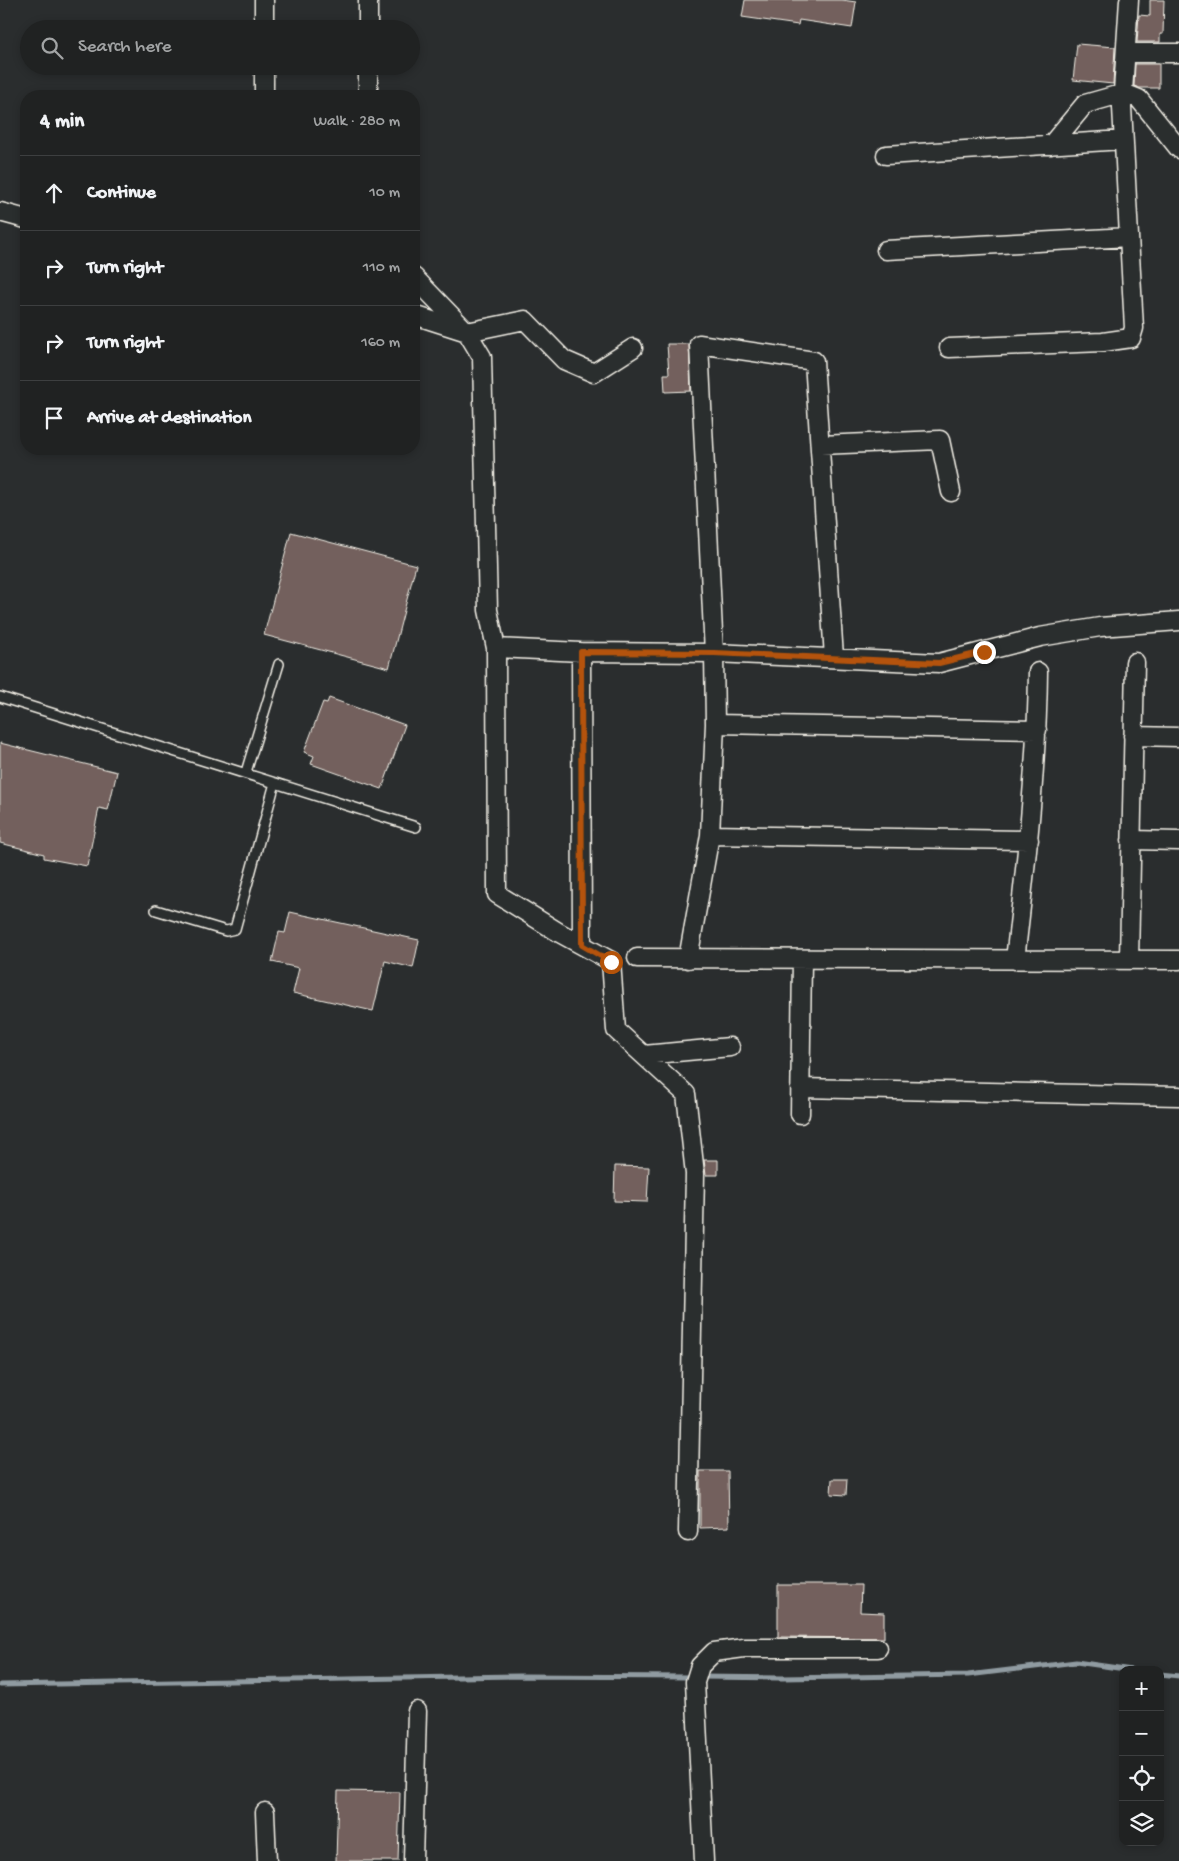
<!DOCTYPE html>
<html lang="en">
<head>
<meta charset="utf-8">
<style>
  body { margin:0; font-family:"Gochi Hand",sans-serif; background:#282a2a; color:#f1f3f6 }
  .controls { position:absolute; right:15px; bottom:15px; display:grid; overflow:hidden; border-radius:10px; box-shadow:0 2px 8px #0003 }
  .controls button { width:45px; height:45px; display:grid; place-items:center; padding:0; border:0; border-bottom:1px solid #3d3f40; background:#202222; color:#f1f3f6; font:25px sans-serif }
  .stop { position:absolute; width:15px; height:15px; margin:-11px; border:4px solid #b45309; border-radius:50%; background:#fff }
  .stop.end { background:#b45309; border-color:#fff; box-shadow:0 1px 5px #0008 }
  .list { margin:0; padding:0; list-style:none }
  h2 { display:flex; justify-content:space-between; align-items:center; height:65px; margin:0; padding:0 20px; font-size:21px }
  h2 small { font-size:16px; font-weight:400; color:#a2a4a5 }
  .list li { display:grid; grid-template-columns:32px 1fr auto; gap:15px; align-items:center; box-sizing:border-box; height:75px; padding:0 20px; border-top:1px solid #3d3f40 }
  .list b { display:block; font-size:19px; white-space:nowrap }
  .list em { font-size:16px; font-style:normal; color:#a2a4a5 }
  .icon { flex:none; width:28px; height:28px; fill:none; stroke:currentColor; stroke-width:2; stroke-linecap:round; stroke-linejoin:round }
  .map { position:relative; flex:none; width:1179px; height:1861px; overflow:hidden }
  .search { position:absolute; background:#202222; box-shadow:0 2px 8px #0003; left:20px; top:20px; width:400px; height:55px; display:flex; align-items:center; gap:12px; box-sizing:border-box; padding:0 18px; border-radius:28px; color:#a2a4a5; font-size:19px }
  .panel { position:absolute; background:#202222; box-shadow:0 2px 8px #0003; left:20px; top:90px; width:400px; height:365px; border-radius:20px }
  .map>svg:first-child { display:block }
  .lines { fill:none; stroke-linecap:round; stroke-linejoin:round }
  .stream { stroke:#909ba1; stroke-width:5 }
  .building { fill:#73605d; stroke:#f4f1e8 }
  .service-casing { stroke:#f4f1e8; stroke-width:12 }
  .minor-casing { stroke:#f4f1e8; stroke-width:21 }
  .service { stroke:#2a2d2e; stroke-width:9 }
  .minor { stroke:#2a2d2e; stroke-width:18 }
  .route { stroke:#b45309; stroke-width:6 }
</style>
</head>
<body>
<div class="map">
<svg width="1179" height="1861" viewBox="0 0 1179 1861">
  <rect width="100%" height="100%" fill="#2a2d2e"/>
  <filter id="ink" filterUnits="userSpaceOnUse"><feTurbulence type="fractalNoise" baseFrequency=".02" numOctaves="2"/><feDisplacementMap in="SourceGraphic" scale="10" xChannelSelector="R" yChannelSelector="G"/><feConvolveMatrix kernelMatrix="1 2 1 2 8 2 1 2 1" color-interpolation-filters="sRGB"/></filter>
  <g filter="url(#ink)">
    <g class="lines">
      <!-- stream -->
      <path class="stream" d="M1160 1674 1179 1676
        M700 1677 782 1678 968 1675 1076 1662 1132 1670
        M0 1685 521 1676 692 1677"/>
    </g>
    <!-- building -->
    <path class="building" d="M745 0H842L856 2 852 28 799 20 798 25 742 17Z
      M1150 0H1164L1163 34H1160V42H1137L1139 15 1150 16Z
      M1077 44 1115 47 1113 84 1073 80Z
      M1135 64H1159V88H1139L1134 86Z
      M667 344H689L691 391 665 392 664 374H669Z
      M291 532 416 565 389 668 264 635Z
      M329 698 405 725 382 789 311 764 314 756 304 752 323 702 327 703Z
      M0 743 117 772 108 810 99 808 87 866 44 858V854L0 843Z
      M290 912 419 940 413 968 385 961 373 1011 293 993 299 968 272 962 279 932 285 933Z
      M704 1160H718V1175H706Z
      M615 1166 649 1167 647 1202 614 1201Z
      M700 1471H728L729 1527 700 1528Z
      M832 1479H847L846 1495 831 1494Z
      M778 1585H861L860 1612 884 1613V1638L778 1637Z
      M338 1791 400 1792 398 1861H336Z"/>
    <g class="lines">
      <!-- service casing -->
      <g class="service-casing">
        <path id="service" d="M0 697 416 827
          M246 772 279 664
          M156 910 226 931 235 929 275 783"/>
      </g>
      <!-- minor casing -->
      <g class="minor-casing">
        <path id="minor" d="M368 0V29
          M264 29V0
          M1126 53H1179
          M368 66V96
          M264 96V66
          M1051 145 1085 104 1124 93 1139 99 1179 149
          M886 155 1123 140
          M0 212 26 219
          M886 250 1129 237
          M414 277 467 332 482 357 488 610 496 648 497 894 558 932 611 961 616 1030 686 1094 695 1174 688 1532
          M414 315 467 332 525 320 564 360 594 373 633 348
          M949 348 1103 342 1131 338 1134 328 1122 107 1129 0
          M820 445 940 440 951 492
          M496 648 581 652 714 653 699 344 814 361 834 657
          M581 652 582 945
          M715 724 1037 730
          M1133 736 1179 737
          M710 835 1029 840
          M1131 840 1179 841
          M637 958 1179 960
          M688 959 710 835 715 724 714 653 939 663 1040 637 1100 627 1179 621
          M1015 960C1026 864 1037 768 1038 672
          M1129 960 1135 662
          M644 1055 730 1047
          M800 1088 1179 1096
          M800 1114 802 959
          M265 1812 267 1861
          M413 1861 417 1711
          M704 1861 695 1682 700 1666 714 1652 744 1648H878"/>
      </g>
      <!-- service -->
      <use href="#service" class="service"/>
      <!-- minor -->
      <use href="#minor" class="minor"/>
    </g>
  </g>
  <g class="lines" filter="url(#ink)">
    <!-- route -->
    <path class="route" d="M611 962 582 945 581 652 714 653 939 663 984 652"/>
  </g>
</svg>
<div class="controls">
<button>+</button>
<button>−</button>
<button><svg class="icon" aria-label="locate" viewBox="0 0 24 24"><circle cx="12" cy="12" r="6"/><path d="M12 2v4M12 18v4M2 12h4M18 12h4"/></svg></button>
<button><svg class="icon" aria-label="layers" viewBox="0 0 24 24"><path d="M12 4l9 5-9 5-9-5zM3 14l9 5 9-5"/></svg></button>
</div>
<div class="stop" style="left:611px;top:962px"></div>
<div class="stop end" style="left:984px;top:652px"></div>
<div class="search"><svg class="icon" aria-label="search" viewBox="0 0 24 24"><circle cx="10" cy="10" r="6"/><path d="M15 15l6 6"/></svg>Search here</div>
<section class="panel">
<h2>4 min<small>Walk · 280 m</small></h2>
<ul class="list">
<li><svg class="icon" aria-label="ahead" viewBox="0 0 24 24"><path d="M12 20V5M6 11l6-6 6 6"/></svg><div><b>Continue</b></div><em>10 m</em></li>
<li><svg class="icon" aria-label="right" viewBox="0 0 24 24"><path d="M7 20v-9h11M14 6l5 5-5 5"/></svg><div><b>Turn right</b></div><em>110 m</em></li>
<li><svg class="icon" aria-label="right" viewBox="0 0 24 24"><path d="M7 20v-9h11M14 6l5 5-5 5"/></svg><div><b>Turn right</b></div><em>160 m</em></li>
<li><svg class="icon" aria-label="arrive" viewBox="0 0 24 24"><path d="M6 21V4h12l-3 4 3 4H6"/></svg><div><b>Arrive at destination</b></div></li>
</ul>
</section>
</div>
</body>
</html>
